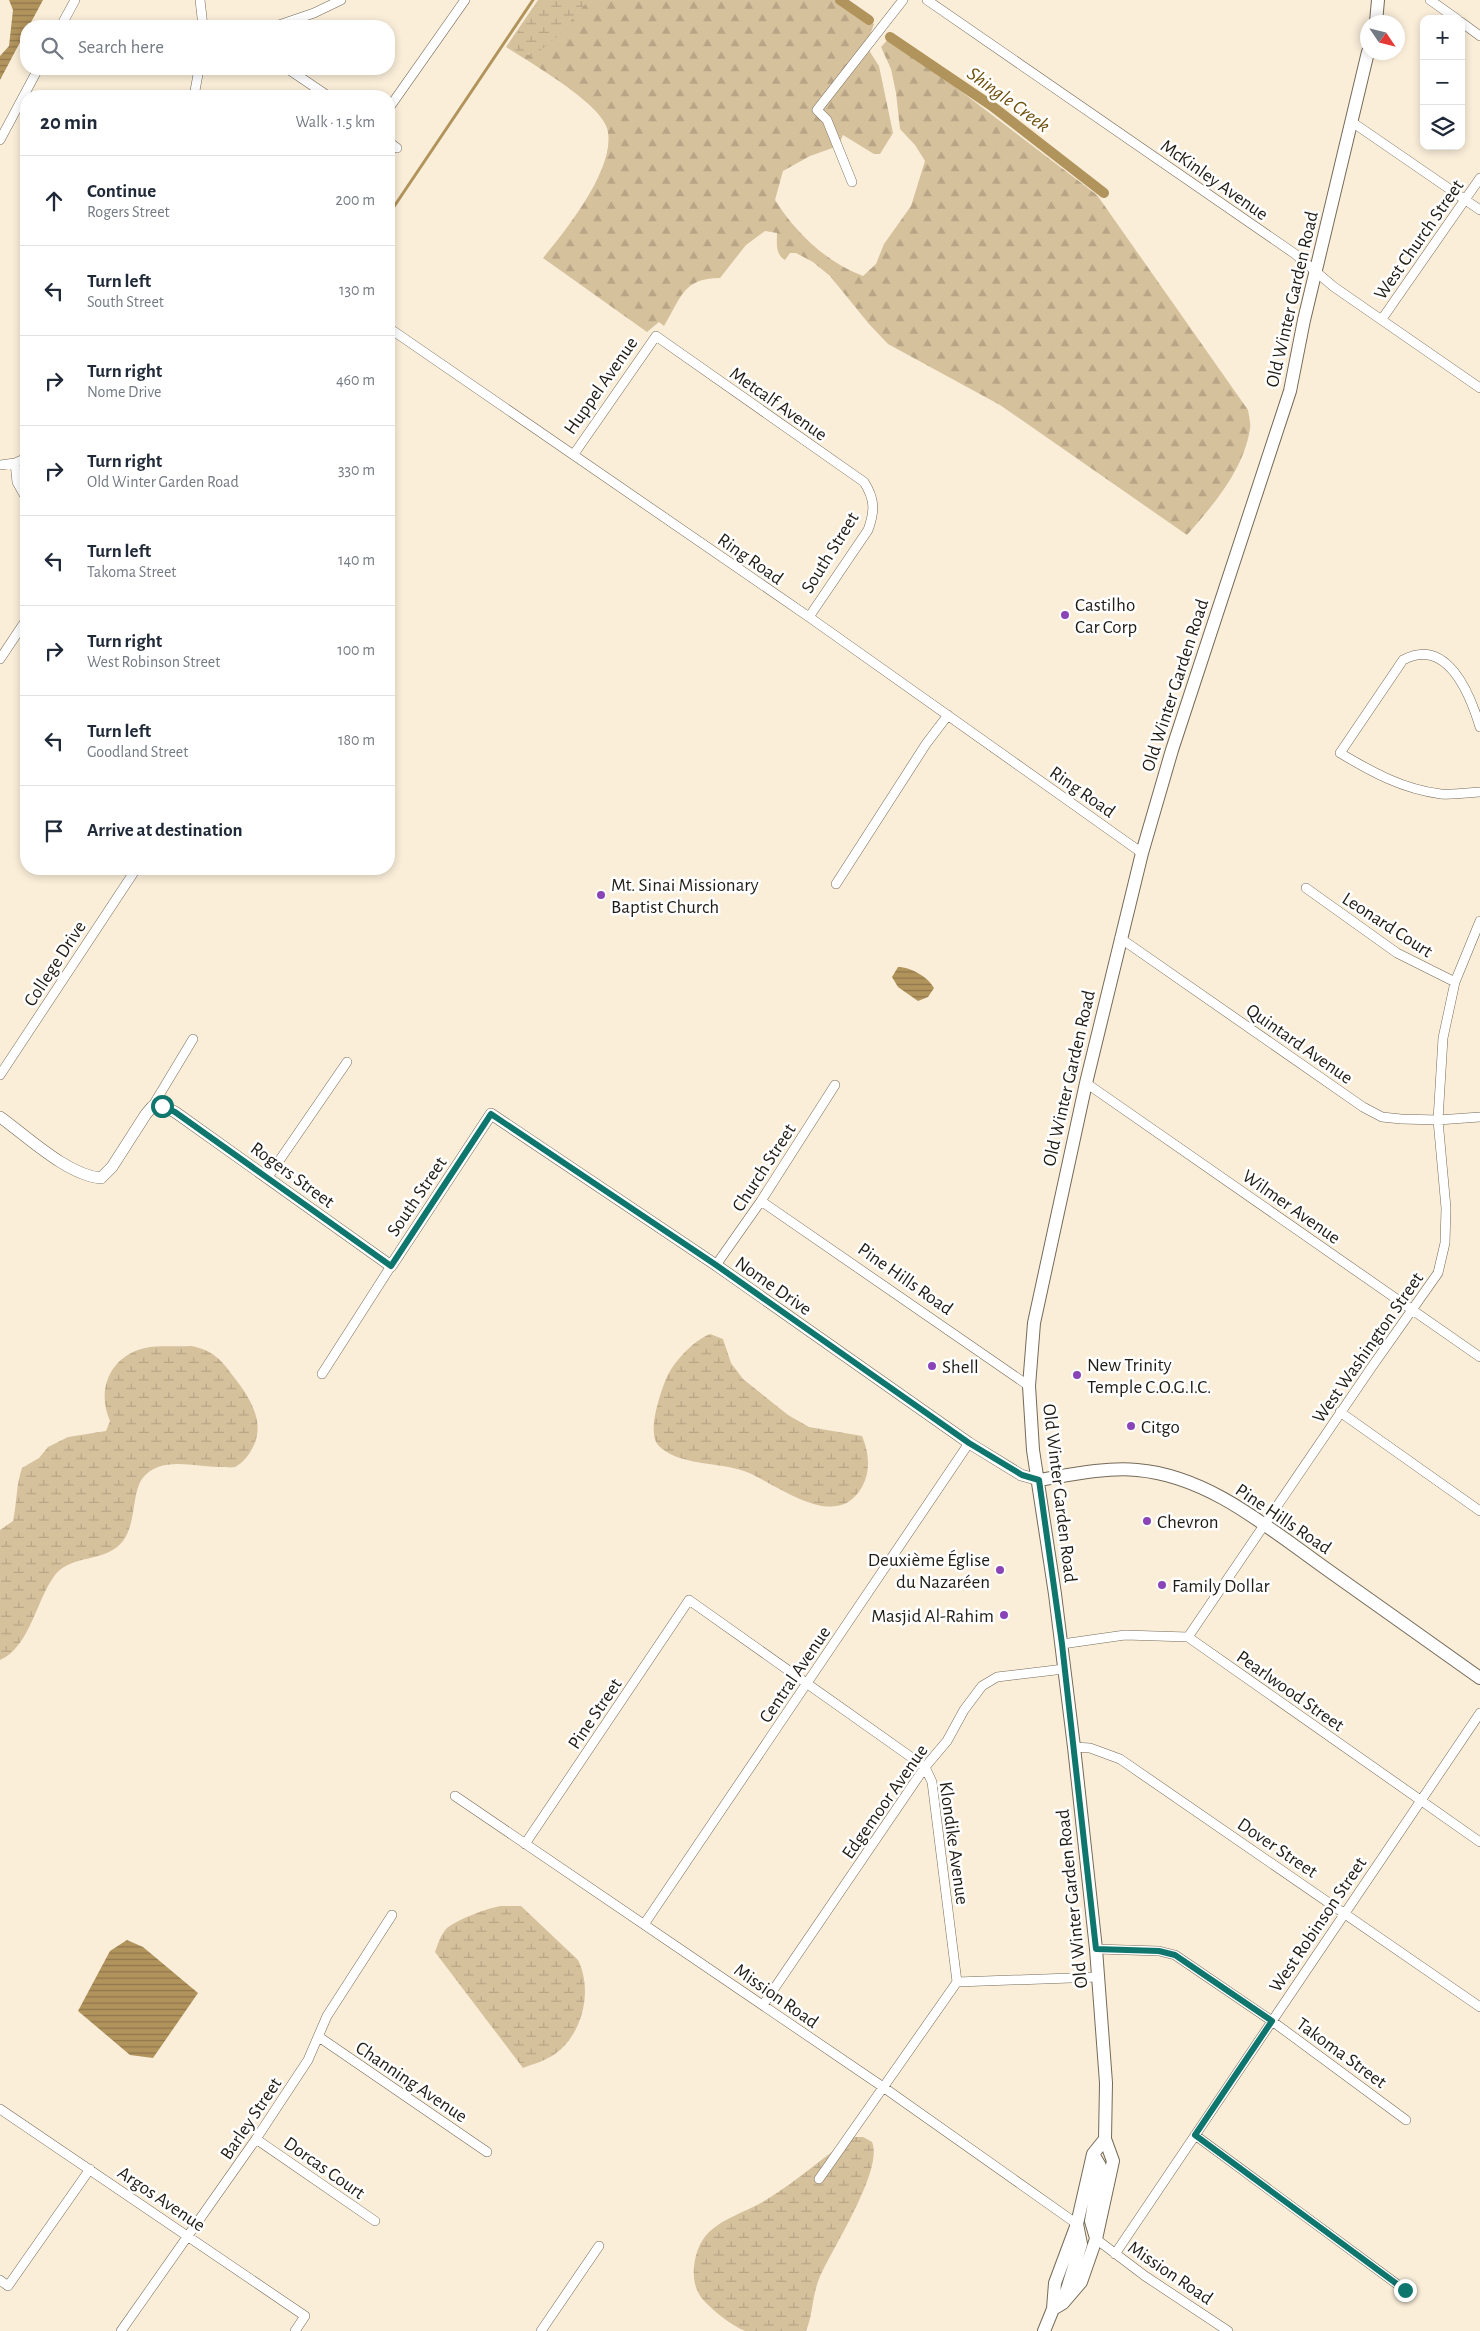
<!DOCTYPE html>
<html lang="en">
<head>
<meta charset="utf-8">
<style>
  body { margin:0; font-family:"Alegreya Sans",sans-serif; background:#f2f2f3; color:#1f2937 }
  .controls { position:absolute; right:15px; top:15px; display:grid; overflow:hidden; border-radius:10px; box-shadow:0 2px 8px #0003 }
  .controls button { width:45px; height:45px; display:grid; place-items:center; padding:0; border:0; border-bottom:1px solid #e0e1e3; background:#fff; color:#1f2937; font:25px sans-serif }
  .compass { position:absolute; left:1360px; top:15px; width:45px; height:45px; border-radius:50%; background:#fff; box-shadow:0 2px 8px #0003; rotate:125deg }
  .stop { position:absolute; width:15px; height:15px; margin:-11px; border:4px solid #0f766e; border-radius:50%; background:#fff }
  .stop.end { background:#0f766e; border-color:#fff; box-shadow:0 1px 5px #0008 }
  .list { margin:0; padding:0; list-style:none }
  h2 { display:flex; justify-content:space-between; align-items:center; height:65px; margin:0; padding:0 20px; font-size:21px }
  h2 small { font-size:16px; font-weight:400; color:#747a83 }
  .list li { display:grid; grid-template-columns:32px 1fr auto; gap:15px; align-items:center; box-sizing:border-box; height:90px; padding:0 20px; border-top:1px solid #e0e1e3 }
  .list b { display:block; font-size:19px; white-space:nowrap }
  .list p { margin:0; font-size:16px; white-space:nowrap; color:#747a83 }
  .list em { font-size:16px; font-style:normal; color:#747a83 }
  .icon { flex:none; width:28px; height:28px; fill:none; stroke:currentColor; stroke-width:2; stroke-linecap:round; stroke-linejoin:round }
  .map { position:relative; flex:none; width:1480px; height:2331px; overflow:hidden }
  .search { position:absolute; background:#fff; box-shadow:0 2px 8px #0003; left:20px; top:20px; width:375px; height:55px; display:flex; align-items:center; gap:12px; box-sizing:border-box; padding:0 18px; border-radius:20px; color:#747a83; font-size:19px }
  .panel { position:absolute; background:#fff; box-shadow:0 2px 8px #0003; left:20px; top:90px; width:375px; height:785px; border-radius:20px }
  .map>svg:first-child { display:block }
  .forest { fill:url(#forest-firs) }
  .wetland { fill:url(#wetland-marsh) }
  .water { fill:url(#water-rules) }
  .lines { fill:none; stroke-linecap:round; stroke-linejoin:round }
  .stream { stroke:#b1935c; stroke-width:3 }
  .canal { stroke:#b1935c; stroke-width:10 }
  .minor-casing { stroke:#756a58; stroke-width:10 }
  .tertiary-casing { stroke:#756a58; stroke-width:12 }
  .secondary-casing { stroke:#756a58; stroke-width:14 }
  .minor { stroke:#fff; stroke-width:9 }
  .tertiary { stroke:#fff; stroke-width:11 }
  .secondary { stroke:#fff; stroke-width:12 }
  .route { stroke:#0f766e; stroke-width:6 }
  .poi-dot { fill:#8945b8; stroke:#fff; stroke-width:2 }
  .labels { text-anchor:middle; stroke-width:5; stroke-linejoin:round; paint-order:stroke }
  .street-label { font-size:19px; fill:#211d15; stroke:#fff }
  .poi-label { font-size:19px; fill:#211d15; stroke:#fff; text-anchor:start }
  .water-label { font-size:20px; font-style:italic; fill:#70520e; stroke:#fff }
</style>
</head>
<body>
<div class="map">
<svg width="1480" height="2331" viewBox="0 0 1480 2331">
  <defs>
    <pattern id="forest-firs" width="22" height="20" patternUnits="userSpaceOnUse" patternTransform="scale(1.25)"><rect width="22" height="20" fill="#d6c19d"/><path d="M5 1l3.5 6h-7zM16 11l3.5 6h-7z" fill="#b7a586"/></pattern>
    <pattern id="wetland-marsh" width="20" height="14" patternUnits="userSpaceOnUse" patternTransform="scale(1.25)"><rect width="20" height="14" fill="#d6c19d"/><path d="M1 5h8M5 5V1M11 12h8M15 12V8" fill="none" stroke="#b7a586"/></pattern>
    <pattern id="water-rules" width="6" height="5" patternUnits="userSpaceOnUse" patternTransform="scale(1.25)"><rect width="6" height="5" fill="#b1935c"/><path d="M0 2.5h6" fill="none" stroke="#90774b"/></pattern>
  </defs>
  <rect width="100%" height="100%" fill="#faeed9"/>
  <!-- forest -->
  <path class="forest" d="M538 0H840L869 20 874 24 870 35V52L879 66 893 133 880 154H874L843 135 838 146 810 156 783 171 775 200C796 233 826 262 863 276L876 264 884 244 911 206 925 161 915 145 900 129 896 93 891 69 881 47 890 37 1097 195 1248 410C1249 416 1251 424 1250 429 1243 471 1214 504 1187 535L1000 405 888 344 869 324 830 276 813 262 796 253H790L785 260C775 254 777 244 777 233L765 231 746 245 720 278C683 278 681 298 664 326L659 322 647 332 543 258C566 230 618 166 607 128 599 102 529 62 506 47Z"/>
  <!-- wetland -->
  <path class="wetland" d="M540 0H589L556 38 533 56 519 53 509 45Z
    M710 1334 723 1339 731 1363 743 1379 788 1415 809 1427 862 1436C869 1452 871 1471 862 1487 835 1534 777 1483 744 1471 719 1462 678 1466 658 1445 647 1432 660 1394 666 1379 673 1362 693 1341 710 1334Z
    M191 1346C212 1350 221 1359 233 1376 249 1396 266 1422 253 1447 249 1455 243 1463 235 1467 231 1468 224 1467 220 1467 194 1467 160 1455 142 1479 132 1493 136 1524 123 1541 106 1563 71 1554 55 1575 36 1600 30 1647 0 1660V1530L13 1521C17 1503 16 1485 22 1468L39 1458 48 1447 68 1437 106 1431 110 1421C96 1390 110 1356 145 1348 159 1345 176 1347 191 1346Z
    M501 1906H521L578 1960C593 1990 583 2034 555 2054 545 2061 533 2064 523 2068L435 1952C438 1944 441 1934 447 1928 459 1919 487 1908 501 1906Z
    M852 2137H863L872 2142C884 2170 831 2250 819 2279 812 2296 813 2315 806 2331 792 2331 756 2331 745 2331 732 2326 703 2304 698 2292 689 2275 695 2245 709 2232 726 2216 750 2211 769 2198 798 2180 824 2157 852 2137Z"/>
  <!-- water -->
  <path class="water" d="M9 0H43L29 26H26V31L0 80V56L9 46 13 10Z
    M898 967C911 967 928 977 934 988L928 997 918 1001 898 987 892 977Z
    M127 1940 143 1947 198 1993 153 2058 130 2055 78 2011 110 1951Z"/>
  <g class="lines">
    <!-- stream -->
    <path class="stream" d="M389 214 533 0"/>
    <!-- canal -->
    <path class="canal" d="M840 0 869 20
      M890 37 992 106 1104 193"/>
    <!-- minor casing -->
    <g class="minor-casing">
      <path id="minor" d="M200 0 203 26
        M927 0 1295 254 1334 287 1480 388
        M1430 0 1457 19
        M1461 22 1480 36
        M61 26 75 0
        M276 26 314 13 341 0
        M288 69 328 96
        M194 96 199 69
        M389 108 465 0
        M1352 122 1480 210
        M0 140 38 69
        M389 142 397 148
        M852 182 827 120 817 110 903 0
        M1382 319 1480 178
        M389 328 809 617 1142 853
        M574 454 656 336 864 482C875 499 875 511 868 530L809 617
        M15 463 17 482 26 498
        M0 465 15 463 26 458
        M0 659 26 620
        M1480 727C1470 694 1447 636 1403 660L1340 753C1372 772 1402 789 1441 794 1453 795 1467 793 1480 792
        M836 884 926 744 948 715
        M1306 888 1397 953 1455 982
        M1120 938 1363 1107 1382 1117 1401 1119 1438 1120 1480 1117
        M0 1075 136 869
        M1086 1083 1480 1357
        M152 1107 193 1039
        M268 1177 347 1062
        M761 1201 1029 1386
        M716 1265 761 1201 835 1085
        M322 1374 391 1266
        M1340 1412 1480 1511
        M1188 1637 1371 1368 1438 1273 1445 1243 1446 1208 1438 1120 1443 1038 1455 982 1480 921
        M1062 1644 1125 1635 1188 1637 1480 1842
        M1074 1747 1090 1748 1120 1759 1480 2007
        M455 1796 883 2087 1077 2224
        M525 1844 689 1600 925 1767 932 1782 957 1982
        M645 1923 969 1443
        M1096 1949 1159 1951 1175 1955 1272 2021 1406 2120
        M957 1982 1098 1977
        M763 2005 925 1767 947 1741 964 1710 982 1686 997 1677 1064 1669
        M319 2037 487 2152
        M0 2109 305 2316 295 2331
        M1195 2135 1405 2290
        M256 2139 375 2221
        M819 2179 957 1982
        M1096 2239 1145 2276 1228 2331
        M1115 2254 1480 1713
        M0 2280 8 2286 90 2169
        M121 2331 256 2139 308 2060 327 2016 392 1915
        M541 2331 599 2246"/>
    </g>
    <!-- tertiary casing -->
    <g class="tertiary-casing">
      <path id="tertiary" d="M0 1117C28 1137 67 1175 101 1178L112 1167 146 1114 152 1107 162 1106 175 1112 391 1266 491 1114 716 1265 969 1443 1021 1475 1039 1480"/>
    </g>
    <!-- secondary casing -->
    <g class="secondary-casing">
      <path id="secondary" d="M1376 22 1378 0
        M1039 1480C1069 1475 1106 1467 1137 1470 1211 1476 1273 1532 1332 1573 1381 1608 1431 1643 1480 1678
        M1093 2154 1100 2166 1091 2221 1096 2238
        M1065 2296 1081 2244 1077 2224
        M1053 2309 1063 2303 1081 2282 1096 2239 1113 2161 1105 2139 1106 2083 1104 2056 1096 1949 1074 1747 1055 1594 1033 1450 1029 1386 1034 1323 1086 1083 1142 853 1172 750 1290 391 1304 320 1368 52
        M1044 2331 1053 2309 1055 2283 1077 2224 1093 2154 1105 2139"/>
    </g>
    <!-- minor -->
    <use href="#minor" class="minor"/>
    <!-- tertiary -->
    <use href="#tertiary" class="tertiary"/>
    <!-- secondary -->
    <use href="#secondary" class="secondary"/>
  </g>
  <g class="lines">
    <!-- route -->
    <path class="route" d="M162 1106 175 1112 391 1266 491 1114 716 1265 969 1443 1022 1475 1039 1480 1062 1644 1096 1949 1159 1951 1175 1955 1272 2021 1195 2135 1405 2290"/>
  </g>
  <!-- markers -->
  <g class="poi-dot">
    <circle cx="1065" cy="615" r="5"/>
    <circle cx="601" cy="895" r="5"/>
    <circle cx="932" cy="1366" r="5"/>
    <circle cx="1077" cy="1375" r="5"/>
    <circle cx="1131" cy="1426" r="5"/>
    <circle cx="1147" cy="1521" r="5"/>
    <circle cx="1000" cy="1570" r="5"/>
    <circle cx="1162" cy="1585" r="5"/>
    <circle cx="1004" cy="1615" r="5"/>
  </g>
  <g class="labels">
    <!-- street labels -->
    <g class="street-label">
      <text transform="translate(1215 179) rotate(35)" y="7">McKinley Avenue</text>
      <text transform="translate(1418 239) rotate(-55)" y="7">West Church Street</text>
      <text transform="translate(1291 299) rotate(-77)" y="7">Old Winter Garden Road</text>
      <text transform="translate(600 385) rotate(-55)" y="7">Huppel Avenue</text>
      <text transform="translate(779 403) rotate(35)" y="7">Metcalf Avenue</text>
      <text transform="translate(829 552) rotate(-58)" y="7">South Street</text>
      <text transform="translate(751 558) rotate(35)" y="7">Ring Road</text>
      <text transform="translate(1174 685) rotate(-72)" y="7">Old Winter Garden Road</text>
      <text transform="translate(1083 791) rotate(35)" y="7">Ring Road</text>
      <text transform="translate(1388 924) rotate(33)" y="7">Leonard Court</text>
      <text transform="translate(54 963) rotate(-57)" y="7">College Drive</text>
      <text transform="translate(1300 1043) rotate(35)" y="7">Quintard Avenue</text>
      <text transform="translate(1068 1078) rotate(-77)" y="7">Old Winter Garden Road</text>
      <text transform="translate(763 1167) rotate(-57)" y="7">Church Street</text>
      <text transform="translate(293 1174) rotate(36)" y="7">Rogers Street</text>
      <text transform="translate(416 1196) rotate(-56)" y="7">South Street</text>
      <text transform="translate(1292 1206) rotate(35)" y="7">Wilmer Avenue</text>
      <text transform="translate(906 1278) rotate(35)" y="7">Pine Hills Road</text>
      <text transform="translate(774 1285) rotate(35)" y="7">Nome Drive</text>
      <text transform="translate(1367 1347) rotate(-55)" y="7">West Washington Street</text>
      <text transform="translate(1061 1493) rotate(83)" y="7">Old Winter Garden Road</text>
      <text transform="translate(1284 1518) rotate(34)" y="7">Pine Hills Road</text>
      <text transform="translate(794 1674) rotate(-56)" y="7">Central Avenue</text>
      <text transform="translate(1291 1690) rotate(35)" y="7">Pearlwood Street</text>
      <text transform="translate(594 1713) rotate(-56)" y="7">Pine Street</text>
      <text transform="translate(884 1801) rotate(-55)" y="7">Edgemoor Avenue</text>
      <text transform="translate(955 1843) rotate(82)" y="7">Klondike Avenue</text>
      <text transform="translate(1278 1847) rotate(34)" y="7">Dover Street</text>
      <text transform="translate(1071 1899) rotate(-96)" y="7">Old Winter Garden Road</text>
      <text transform="translate(1317 1924) rotate(-56)" y="7">West Robinson Street</text>
      <text transform="translate(777 1995) rotate(35)" y="7">Mission Road</text>
      <text transform="translate(1342 2052) rotate(36)" y="7">Takoma Street</text>
      <text transform="translate(412 2081) rotate(34)" y="7">Channing Avenue</text>
      <text transform="translate(250 2118) rotate(-56)" y="7">Barley Street</text>
      <text transform="translate(325 2167) rotate(35)" y="7">Dorcas Court</text>
      <text transform="translate(162 2198) rotate(34)" y="7">Argos Avenue</text>
      <text transform="translate(1171 2272) rotate(34)" y="7">Mission Road</text>
    </g>
    <!-- poi labels -->
    <g class="poi-label">
      <text x="1075" y="611">Castilho<tspan x="1075" dy="22">Car Corp</tspan></text>
      <text x="611" y="891">Mt. Sinai Missionary<tspan x="611" dy="22">Baptist Church</tspan></text>
      <text x="1087" y="1371">New Trinity<tspan x="1087" dy="22">Temple C.O.G.I.C.</tspan></text>
      <text x="942" y="1373">Shell</text>
      <text x="1141" y="1433">Citgo</text>
      <text x="1157" y="1528">Chevron</text>
      <text x="990" y="1566" text-anchor="end">Deuxième Église<tspan x="990" dy="22">du Nazaréen</tspan></text>
      <text x="1172" y="1592">Family Dollar</text>
      <text x="994" y="1622" text-anchor="end">Masjid Al-Rahim</text>
    </g>
    <!-- water labels -->
    <g class="water-label">
      <text transform="translate(1009 99) rotate(36)" y="7">Shingle Creek</text>
    </g>
  </g>
</svg>
<div class="controls">
<button>+</button>
<button>−</button>
<button><svg class="icon" aria-label="layers" viewBox="0 0 24 24"><path d="M12 4l9 5-9 5-9-5zM3 14l9 5 9-5"/></svg></button>
</div>
<svg class="compass" viewBox="-18 -18 36 36"><path d="M0-13l5 13h-10z" fill="#e53935"/><path d="M0 13l5-13h-10z" fill="#747a83"/></svg>
<div class="stop" style="left:162px;top:1106px"></div>
<div class="stop end" style="left:1405px;top:2290px"></div>
<div class="search"><svg class="icon" aria-label="search" viewBox="0 0 24 24"><circle cx="10" cy="10" r="6"/><path d="M15 15l6 6"/></svg>Search here</div>
<section class="panel">
<h2>20 min<small>Walk · 1.5 km</small></h2>
<ul class="list">
<li><svg class="icon" aria-label="ahead" viewBox="0 0 24 24"><path d="M12 20V5M6 11l6-6 6 6"/></svg><div><b>Continue</b><p>Rogers Street</p></div><em>200 m</em></li>
<li><svg class="icon" aria-label="left" viewBox="0 0 24 24"><path d="M17 20v-9H6M10 6l-5 5 5 5"/></svg><div><b>Turn left</b><p>South Street</p></div><em>130 m</em></li>
<li><svg class="icon" aria-label="right" viewBox="0 0 24 24"><path d="M7 20v-9h11M14 6l5 5-5 5"/></svg><div><b>Turn right</b><p>Nome Drive</p></div><em>460 m</em></li>
<li><svg class="icon" aria-label="right" viewBox="0 0 24 24"><path d="M7 20v-9h11M14 6l5 5-5 5"/></svg><div><b>Turn right</b><p>Old Winter Garden Road</p></div><em>330 m</em></li>
<li><svg class="icon" aria-label="left" viewBox="0 0 24 24"><path d="M17 20v-9H6M10 6l-5 5 5 5"/></svg><div><b>Turn left</b><p>Takoma Street</p></div><em>140 m</em></li>
<li><svg class="icon" aria-label="right" viewBox="0 0 24 24"><path d="M7 20v-9h11M14 6l5 5-5 5"/></svg><div><b>Turn right</b><p>West Robinson Street</p></div><em>100 m</em></li>
<li><svg class="icon" aria-label="left" viewBox="0 0 24 24"><path d="M17 20v-9H6M10 6l-5 5 5 5"/></svg><div><b>Turn left</b><p>Goodland Street</p></div><em>180 m</em></li>
<li><svg class="icon" aria-label="arrive" viewBox="0 0 24 24"><path d="M6 21V4h12l-3 4 3 4H6"/></svg><div><b>Arrive at destination</b></div></li>
</ul>
</section>
</div>
</body>
</html>
